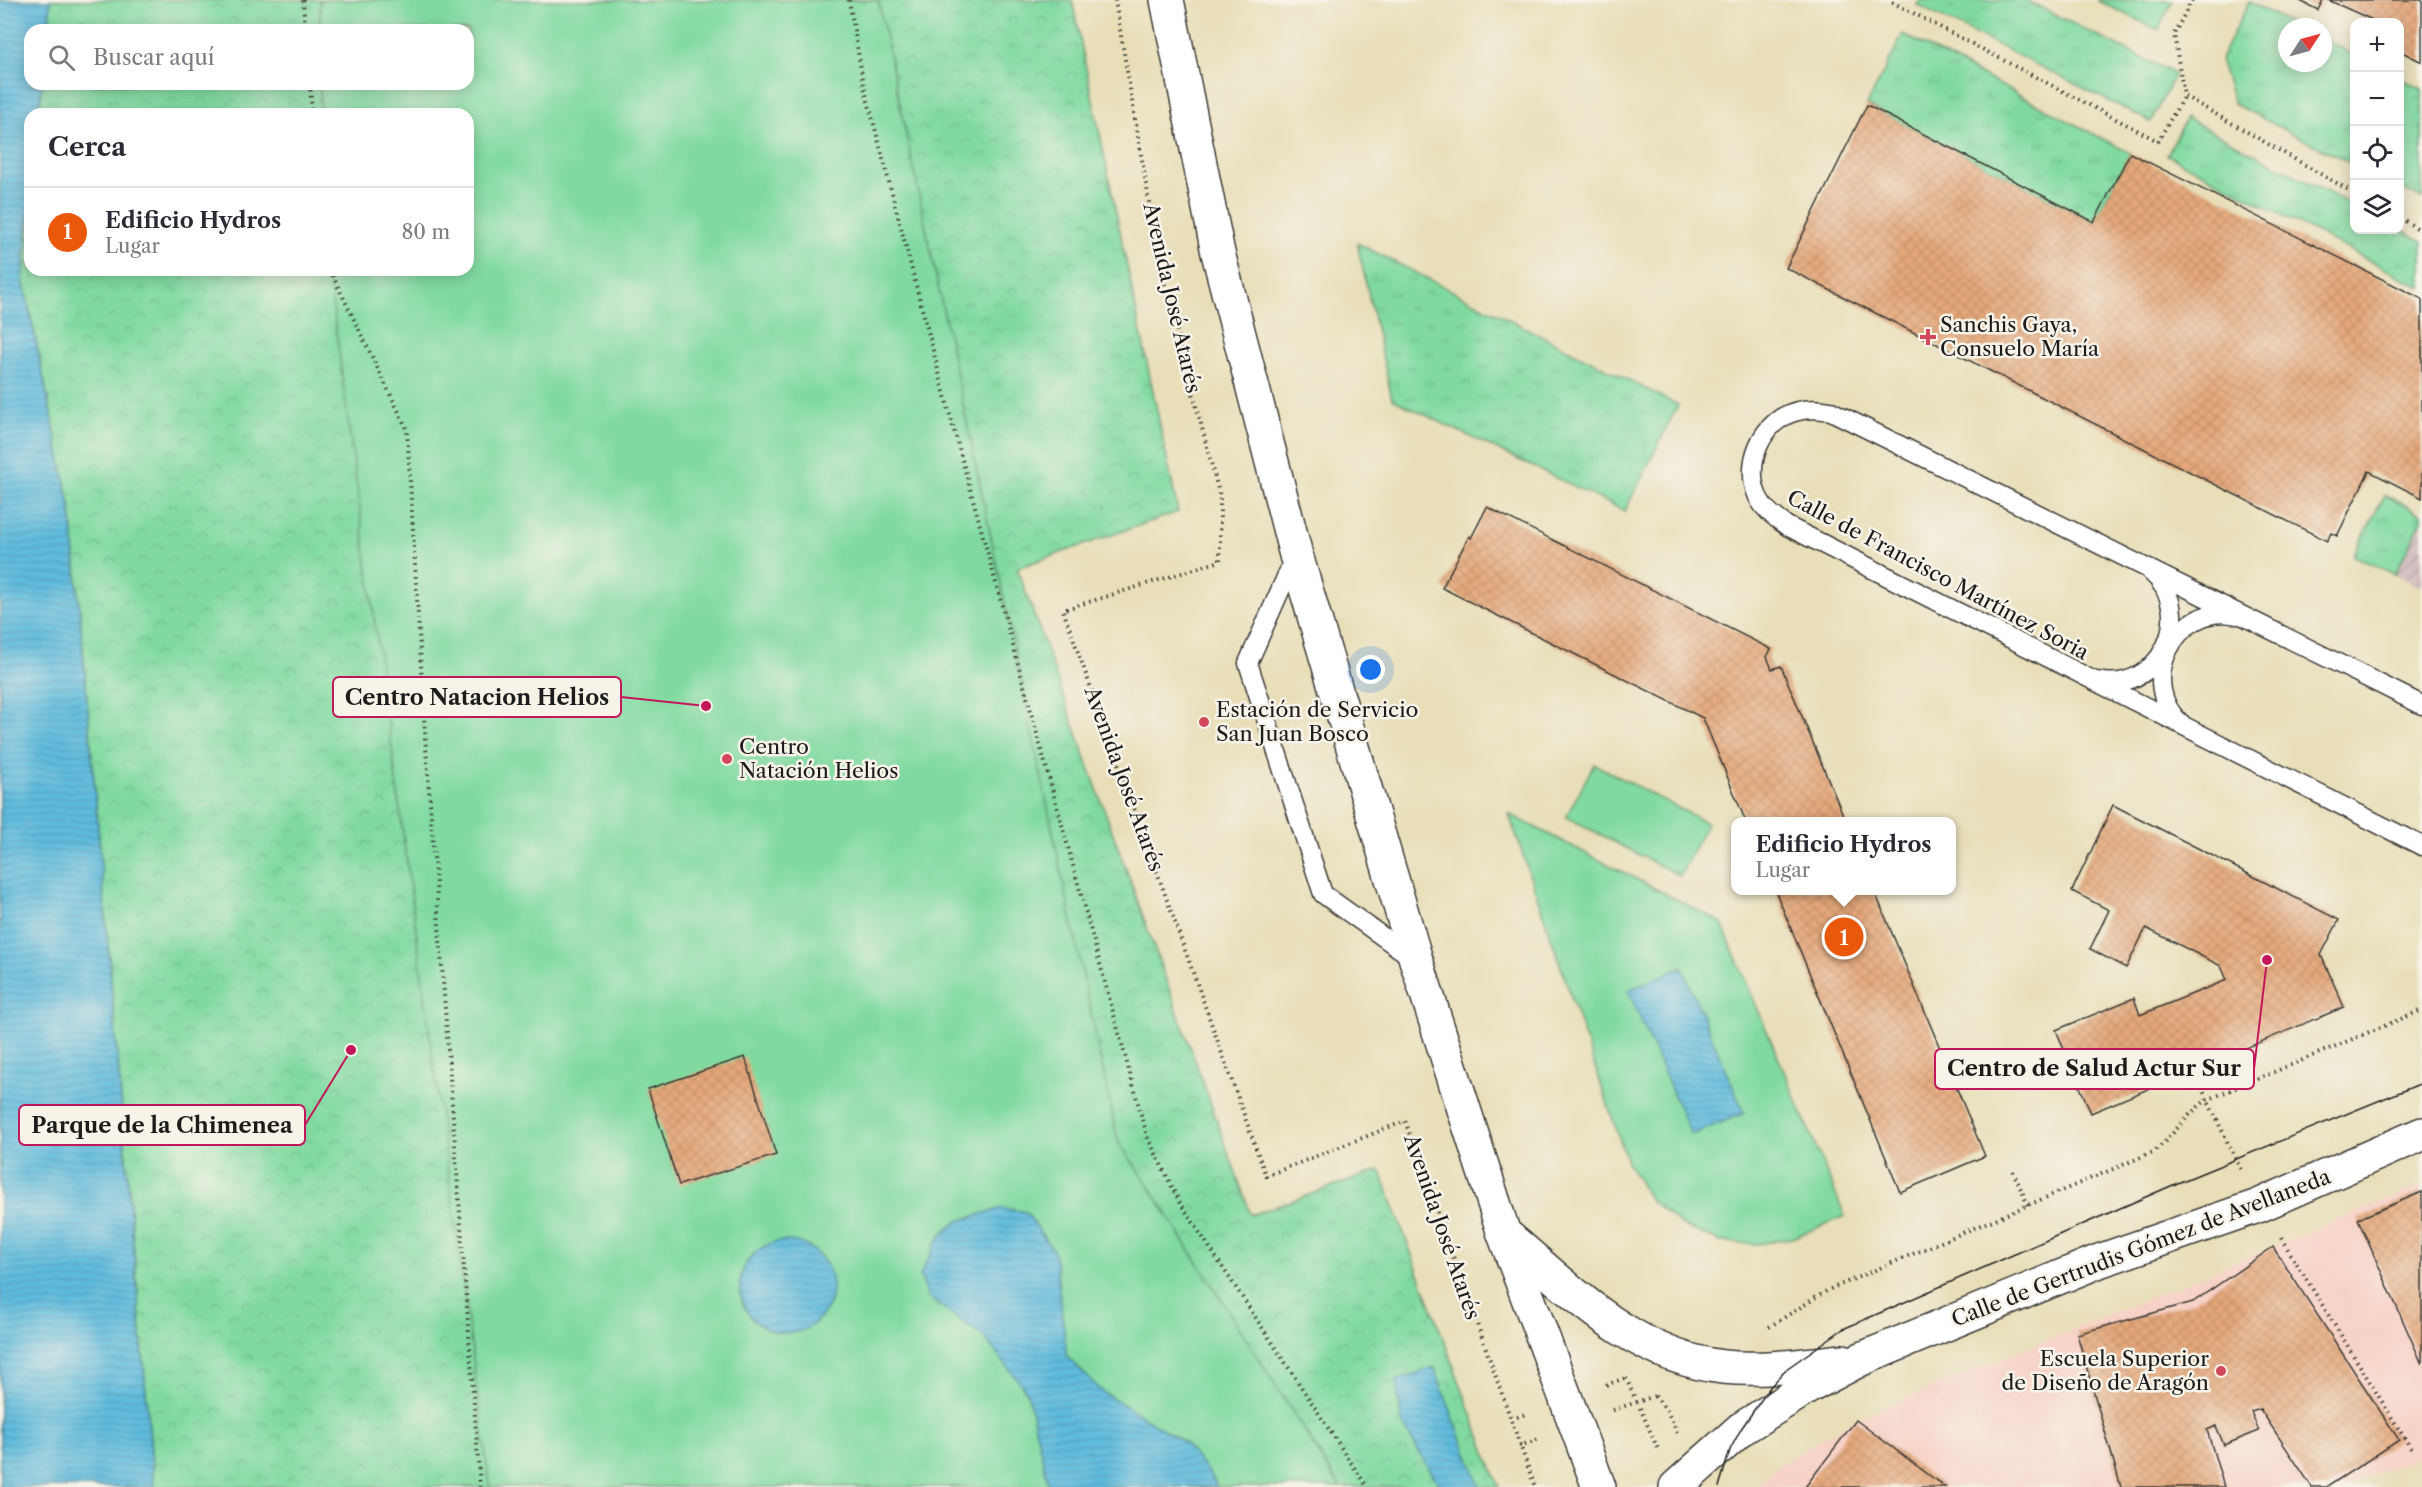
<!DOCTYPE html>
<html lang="es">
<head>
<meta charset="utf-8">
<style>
  body { margin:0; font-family:"Libre Caslon Text",serif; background:#f2f2f3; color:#2b2b33 }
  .controls { position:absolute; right:18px; top:18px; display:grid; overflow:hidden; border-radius:12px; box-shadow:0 3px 15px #0003 }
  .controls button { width:54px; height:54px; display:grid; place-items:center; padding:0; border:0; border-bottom:2px solid #e1e1e2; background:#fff; color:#2b2b33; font:30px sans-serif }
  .compass { position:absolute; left:2278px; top:18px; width:54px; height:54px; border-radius:50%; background:#fff; box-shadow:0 3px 15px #0003; rotate:54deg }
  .you { position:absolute; left:1371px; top:670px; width:21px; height:21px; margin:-15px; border:4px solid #fff; border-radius:50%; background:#1a73e8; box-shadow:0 0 0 9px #1a73e833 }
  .badge { display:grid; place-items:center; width:39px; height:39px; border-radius:50%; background:#ea580c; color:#fff; font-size:20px; font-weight:700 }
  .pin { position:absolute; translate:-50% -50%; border:3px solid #fff; box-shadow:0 2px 6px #0006 }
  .popup { position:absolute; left:1731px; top:817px; width:225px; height:78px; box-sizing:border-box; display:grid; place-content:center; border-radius:12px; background:#fff; filter:drop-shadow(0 2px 4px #0005); font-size:20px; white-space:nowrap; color:#7c7c81 }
  .popup b { font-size:22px; color:#2b2b33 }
  .popup::after { content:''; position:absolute; left:50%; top:100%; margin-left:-12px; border:12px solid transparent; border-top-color:#fff }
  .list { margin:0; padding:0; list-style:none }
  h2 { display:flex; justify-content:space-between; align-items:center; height:78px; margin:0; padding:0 24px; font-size:26px }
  h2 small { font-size:20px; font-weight:400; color:#7c7c81 }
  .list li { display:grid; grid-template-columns:39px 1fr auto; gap:18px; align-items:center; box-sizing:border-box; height:90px; padding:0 24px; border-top:2px solid #e1e1e2 }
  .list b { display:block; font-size:22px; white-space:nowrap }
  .list p { margin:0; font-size:20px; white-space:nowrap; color:#7c7c81 }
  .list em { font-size:20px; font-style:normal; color:#7c7c81 }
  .icon { flex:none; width:33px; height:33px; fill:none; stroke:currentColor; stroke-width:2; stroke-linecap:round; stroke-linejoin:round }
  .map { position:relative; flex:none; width:2422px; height:1487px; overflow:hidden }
  .search { position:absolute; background:#fff; box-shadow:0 3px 15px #0003; left:24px; top:24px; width:450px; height:66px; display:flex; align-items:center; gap:15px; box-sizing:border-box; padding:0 21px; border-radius:18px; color:#7c7c81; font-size:22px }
  .panel { position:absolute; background:#fff; box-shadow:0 3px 15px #0003; left:24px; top:108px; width:450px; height:168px; border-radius:18px }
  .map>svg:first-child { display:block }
  .built { fill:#f7d1c6 }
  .industrial { fill:url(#industrial-furrows) }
  .grass { fill:url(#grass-tufts); stroke:#4e7b5e; stroke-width:1.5 }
  .park { fill:url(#park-crowns); stroke:#4e7b5e; stroke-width:1.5 }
  .garden { fill:#80daa0; stroke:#4e7b5e; stroke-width:1.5 }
  .water { fill:url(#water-rules); stroke:#3e6c7c; stroke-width:1.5 }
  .building { fill:url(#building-cross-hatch) }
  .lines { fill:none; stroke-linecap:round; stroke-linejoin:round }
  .lane-casing { stroke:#3b3934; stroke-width:21 }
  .secondary-casing { stroke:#3b3934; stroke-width:36 }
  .path { stroke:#3b3934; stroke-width:4; stroke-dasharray:1.5 4.5; stroke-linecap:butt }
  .lane { stroke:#fff; stroke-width:18 }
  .secondary { stroke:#fff; stroke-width:33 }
  .tram { stroke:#1c1c1c; stroke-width:1.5 }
  .poi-dot { fill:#d1495b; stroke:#f7f3e8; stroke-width:2 }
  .labels { text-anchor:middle; stroke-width:5; stroke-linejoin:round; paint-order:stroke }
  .street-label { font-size:21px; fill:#1c1c1c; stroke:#f7f3e8 }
  .poi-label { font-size:21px; fill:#1c1c1c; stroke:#f7f3e8; text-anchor:start }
  .leader { fill:none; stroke:#c2185b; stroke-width:2 }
  .callout-dot { fill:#c2185b; stroke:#f7f3e8; stroke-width:2 }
  .callout { fill:#f7f3e8; stroke:#c2185b; stroke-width:2 }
  .callout-label { font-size:22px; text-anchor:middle; font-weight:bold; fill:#1c1c1c }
</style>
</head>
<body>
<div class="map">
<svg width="2422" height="1487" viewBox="0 0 2422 1487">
  <defs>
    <pattern id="industrial-furrows" width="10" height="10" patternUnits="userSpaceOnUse" patternTransform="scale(1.5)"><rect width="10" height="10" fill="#d2bfbf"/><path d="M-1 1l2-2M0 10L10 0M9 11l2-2" fill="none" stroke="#b4a4a4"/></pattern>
    <pattern id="grass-tufts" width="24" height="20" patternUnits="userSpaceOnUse" patternTransform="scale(1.5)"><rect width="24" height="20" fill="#80daa0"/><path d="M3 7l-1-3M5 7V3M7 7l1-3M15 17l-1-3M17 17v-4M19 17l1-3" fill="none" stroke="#6eba89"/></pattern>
    <pattern id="park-crowns" width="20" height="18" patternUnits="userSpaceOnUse" patternTransform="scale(1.5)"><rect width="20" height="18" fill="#80daa0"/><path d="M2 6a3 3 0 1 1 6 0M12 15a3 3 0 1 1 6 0" fill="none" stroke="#6eba89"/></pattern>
    <pattern id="water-rules" width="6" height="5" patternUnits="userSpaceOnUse" patternTransform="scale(1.5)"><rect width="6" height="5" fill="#5fbbdd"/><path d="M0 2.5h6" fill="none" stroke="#52a0bd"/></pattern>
    <pattern id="building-cross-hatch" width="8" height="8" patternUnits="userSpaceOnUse" patternTransform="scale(1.5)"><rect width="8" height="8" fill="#e5a87a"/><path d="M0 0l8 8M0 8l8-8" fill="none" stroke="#c49069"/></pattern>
  </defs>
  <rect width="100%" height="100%" fill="#f7f3e8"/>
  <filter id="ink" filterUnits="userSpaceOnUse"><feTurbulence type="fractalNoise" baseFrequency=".0167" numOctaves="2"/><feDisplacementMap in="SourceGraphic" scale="12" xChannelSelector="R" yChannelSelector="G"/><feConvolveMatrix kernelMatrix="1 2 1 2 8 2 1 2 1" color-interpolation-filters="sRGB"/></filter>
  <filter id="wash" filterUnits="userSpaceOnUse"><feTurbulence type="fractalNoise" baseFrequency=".008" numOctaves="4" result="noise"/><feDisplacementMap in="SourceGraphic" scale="24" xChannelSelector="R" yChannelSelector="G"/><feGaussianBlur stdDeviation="1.35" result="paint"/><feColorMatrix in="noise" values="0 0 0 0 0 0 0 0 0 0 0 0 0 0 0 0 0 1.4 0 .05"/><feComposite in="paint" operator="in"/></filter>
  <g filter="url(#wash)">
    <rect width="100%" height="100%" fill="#e8dfb9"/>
    <!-- built -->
    <path class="built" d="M2422 1185V1455L2344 1487H1754L1781 1464 1851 1421Z"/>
    <!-- industrial -->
    <path class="industrial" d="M2422 520V587L2395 574Z"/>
    <!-- grass -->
    <path class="grass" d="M1920 0H2025L2175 74 2151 122 1917 5Z
      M2249 2 2298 27H2287V63H2323V39L2354 55V165L2234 104 2220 59Z
      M1903 34 2130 153 2094 222 1867 105Z
      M2400 78 2422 89V199L2400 187Z
      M2186 118 2354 206V230L2400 229 2422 241V288L2167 155Z
      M1357 243 1678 405 1625 511 1392 399Z
      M2385 495 2422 514V520L2395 574 2353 556Z"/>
    <!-- park -->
    <path class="park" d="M51 0H438L440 30H48Z
      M799 0H1072L1178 512 1017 568 1251 1215 1380 1170 1499 1487H1340L1144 1178 1118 1142Z
      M42 84H417L404 114H39Z
      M30 206V270H360L498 1487H154L71 510 23 279Z"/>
    <!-- garden -->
    <path class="garden" d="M320 0H878L1118 1142 1144 1178 1340 1487H490L328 270H468V114H320V84H468V30H320Z
      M2097 0H2173L2158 30Z
      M1594 764 1707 823 1680 876 1566 817Z
      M1509 814 1721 922 1845 1216 1792 1238 1757 1244 1721 1242 1683 1226 1650 1200 1628 1164Z"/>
    <!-- water -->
    <path class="water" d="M0 0H51L48 30H30V84H42L39 114H30V206L23 279 71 510 154 1487H0Z
      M1682 967 1744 1113 1691 1135 1628 990Z
      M1002 1208 1026 1212 1055 1253 1067 1357 1103 1392 1184 1442 1214 1480 1217 1487H1049L1027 1392 984 1337 928 1297 920 1275 940 1236 958 1221Z
      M740 1287a46 46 0 1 1 92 0a46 46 0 1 1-92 0Z
      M1434 1367 1480 1487H1440L1402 1423 1396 1381Z"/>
    <g id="blocks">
      <!-- building -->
      <path class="building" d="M2298 0H2323L2318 10Z
        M2328 0H2422V62L2400 51V22H2377Z
        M1867 105 2094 222 2130 153 2422 299V498L2369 471 2337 536 2331 533 2327 541 1786 268Z
        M1487 507 1771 649 1767 657 1772 669 1781 666 1846 822H1746L1703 718 1442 588 1469 536 1471 538Z
        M2113 805 2339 920 2321 955 2344 1007 2091 1113 2056 1030 2134 998 2140 1015 2227 980 2221 966 2146 928 2126 968 2090 949 2109 910 2072 891Z
        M1775 890H1874L1985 1156 1900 1192Z
        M745 1057 776 1155 679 1185 648 1089Z
        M2422 1192V1364L2358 1219Z
        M2273 1247 2399 1440 2327 1487H2312L2260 1409 2251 1412 2259 1431 2224 1445 2216 1426 2207 1430 2224 1487H2121L2077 1334 2193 1302Z
        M1856 1420 1945 1487H1805Z"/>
    </g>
  </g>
  <g filter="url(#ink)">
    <use href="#blocks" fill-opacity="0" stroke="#3b3934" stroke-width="1.5"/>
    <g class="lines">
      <!-- lane casing -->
      <g class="lane-casing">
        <path id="lane" d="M1295 557 1248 663 1323 894 1414 959
          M2097 681C2160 695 2199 612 2150 571
          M2422 705 1831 411C1820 409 1809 408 1798 411 1762 419 1743 464 1758 497 1764 510 1776 518 1787 526L2422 846
          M2183 725C2133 685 2176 600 2237 615"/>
      </g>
      <!-- secondary casing -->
      <g class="secondary-casing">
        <path id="secondary" d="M1167 0 1218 253 1296 555 1416 960 1504 1234 1599 1487
          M1507 1236C1572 1291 1634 1357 1723 1367 1763 1371 1803 1365 1843 1361
          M1676 1487 1741 1429 1808 1387 1859 1360 2099 1261 2258 1206 2422 1134"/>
      </g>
      <!-- path -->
      <path class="path" d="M303 0 305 30
        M849 0 864 86 951 419 1147 1136 1179 1201 1367 1487
        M1115 0 1160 266 1220 497V561L1063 610 1266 1176 1405 1121 1535 1487
        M2192 0 2174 34 2184 96 2354 193
        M1892 2 2158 141 2184 96
        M310 84 312 114
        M2400 218 2422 231
        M1170 264 1179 262
        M330 270 407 429 425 734 480 1487
        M2201 1087 2241 1170
        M2013 1171 2028 1205
        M2281 1238 2413 1452
        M1769 1327 1828 1290 2153 1152C2173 1137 2185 1115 2207 1100L2422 1010
        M1626 1378 1634 1396
        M1606 1385 1625 1378
        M1655 1396 1667 1411 1678 1434
        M1640 1408 1658 1449
        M1613 1410 1655 1396
        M1517 1417 1526 1414
        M1519 1446 1539 1439"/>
      <!-- lane -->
      <use href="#lane" class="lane"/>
      <!-- secondary -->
      <use href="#secondary" class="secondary"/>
      <!-- tram -->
      <path class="tram" d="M1719 1487 1730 1450 1741 1429 1770 1387 1789 1367 1843 1329 2180 1182 2422 1083"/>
    </g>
  </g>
  <!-- markers -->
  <g class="poi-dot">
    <path d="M1925 328h6v6h6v6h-6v6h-6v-6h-6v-6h6z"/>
    <circle cx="1204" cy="722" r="6"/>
    <circle cx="727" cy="759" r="6"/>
    <circle cx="2221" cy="1371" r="6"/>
  </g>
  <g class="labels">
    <!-- street labels -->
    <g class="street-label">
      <text transform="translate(1172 298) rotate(77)" y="7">Avenida José Atarés</text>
      <text transform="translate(1938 575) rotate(28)" y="7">Calle de Francisco Martínez Soria</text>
      <text transform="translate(1124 779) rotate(70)" y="7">Avenida José Atarés</text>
      <text transform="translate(1442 1227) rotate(71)" y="7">Avenida José Atarés</text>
      <text transform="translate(2141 1248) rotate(-21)" y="7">Calle de Gertrudis Gómez de Avellaneda</text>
    </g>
    <!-- poi labels -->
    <g class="poi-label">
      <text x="1940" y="332">Sanchis Gaya,<tspan x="1940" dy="24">Consuelo María</tspan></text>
      <text x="1216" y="717">Estación de Servicio<tspan x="1216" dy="24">San Juan Bosco</tspan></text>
      <text x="739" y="754">Centro<tspan x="739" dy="24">Natación Helios</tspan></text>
      <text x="2209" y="1366" text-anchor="end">Escuela Superior<tspan x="2209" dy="24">de Diseño de Aragón</tspan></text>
    </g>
  </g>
  <!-- callouts -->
  <path class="leader" d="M706 706L621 697M2267 960L2254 1069M351 1050L305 1125"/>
  <g class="callout-dot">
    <circle cx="706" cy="706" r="6"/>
    <circle cx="2267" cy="960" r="6"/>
    <circle cx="351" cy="1050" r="6"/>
  </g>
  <g class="callout">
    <rect x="333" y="677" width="288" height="40" rx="6"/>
    <rect x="1935" y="1049" width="319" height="40" rx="6"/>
    <rect x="19" y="1105" width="286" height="40" rx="6"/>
  </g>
  <g class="callout-label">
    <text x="477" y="705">Centro Natacion Helios</text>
    <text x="2094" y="1076">Centro de Salud Actur Sur</text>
    <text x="162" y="1133">Parque de la Chimenea</text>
  </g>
</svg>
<div class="controls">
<button>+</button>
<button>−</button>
<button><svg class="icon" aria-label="locate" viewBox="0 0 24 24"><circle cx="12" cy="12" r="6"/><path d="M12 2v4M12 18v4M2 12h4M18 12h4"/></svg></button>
<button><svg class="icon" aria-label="layers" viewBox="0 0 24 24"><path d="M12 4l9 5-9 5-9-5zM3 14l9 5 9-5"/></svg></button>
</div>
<svg class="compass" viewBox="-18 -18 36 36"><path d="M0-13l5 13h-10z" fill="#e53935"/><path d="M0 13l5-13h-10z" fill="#7c7c81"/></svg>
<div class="you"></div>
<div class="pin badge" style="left:1844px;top:937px">1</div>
<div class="popup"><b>Edificio Hydros</b>Lugar</div>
<div class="search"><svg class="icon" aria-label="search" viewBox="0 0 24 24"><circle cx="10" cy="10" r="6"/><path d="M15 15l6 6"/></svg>Buscar aquí</div>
<section class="panel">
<h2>Cerca<small></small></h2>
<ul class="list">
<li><span class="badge">1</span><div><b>Edificio Hydros</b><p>Lugar</p></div><em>80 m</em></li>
</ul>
</section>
</div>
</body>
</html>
